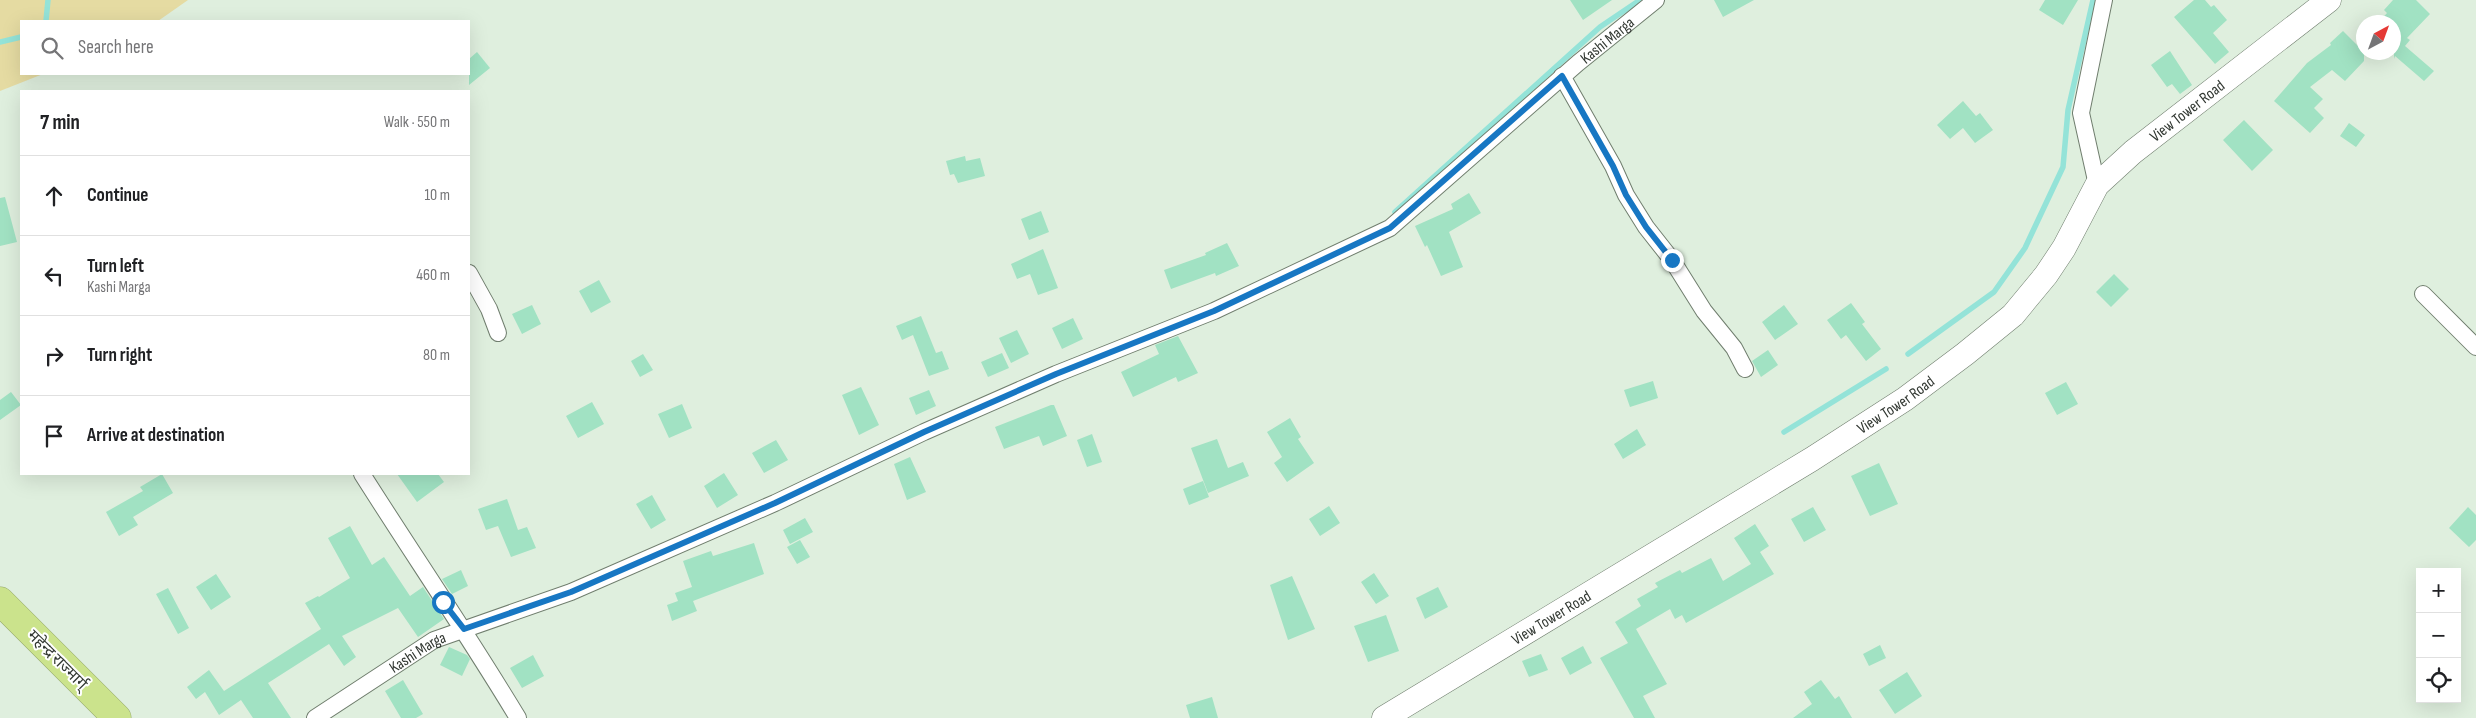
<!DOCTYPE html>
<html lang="en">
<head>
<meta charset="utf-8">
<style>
  body { margin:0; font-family:"Sofia Sans Condensed","Noto Sans Devanagari",sans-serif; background:#f2f2f2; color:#202124 }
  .controls { position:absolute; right:15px; bottom:15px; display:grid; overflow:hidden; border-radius:0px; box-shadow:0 5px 20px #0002 }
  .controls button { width:45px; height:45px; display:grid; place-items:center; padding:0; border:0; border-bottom:1px solid #e0e0e0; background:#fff; color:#202124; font:25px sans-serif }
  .compass { position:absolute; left:2356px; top:15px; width:45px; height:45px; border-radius:50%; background:#fff; box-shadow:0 5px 20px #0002; rotate:41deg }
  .stop { position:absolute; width:15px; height:15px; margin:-11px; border:4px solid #1777c3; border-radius:50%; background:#fff }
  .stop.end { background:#1777c3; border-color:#fff; box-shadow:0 1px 5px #0008 }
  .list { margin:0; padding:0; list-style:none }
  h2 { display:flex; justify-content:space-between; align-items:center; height:65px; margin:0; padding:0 20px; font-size:21px }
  h2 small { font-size:16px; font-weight:400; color:#757577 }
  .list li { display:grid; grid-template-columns:32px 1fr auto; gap:15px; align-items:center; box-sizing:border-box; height:80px; padding:0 20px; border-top:1px solid #e0e0e0 }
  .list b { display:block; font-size:19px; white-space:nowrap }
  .list p { margin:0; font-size:16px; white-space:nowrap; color:#757577 }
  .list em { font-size:16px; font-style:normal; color:#757577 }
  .icon { flex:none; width:28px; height:28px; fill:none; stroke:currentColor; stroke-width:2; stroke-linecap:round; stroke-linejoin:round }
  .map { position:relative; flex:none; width:2476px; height:718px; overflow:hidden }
  .search { position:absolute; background:#fff; box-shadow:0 5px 20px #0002; left:20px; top:20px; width:450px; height:55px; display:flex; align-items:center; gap:12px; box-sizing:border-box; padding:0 18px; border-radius:0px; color:#757577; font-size:19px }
  .panel { position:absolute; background:#fff; box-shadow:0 5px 20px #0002; left:20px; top:90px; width:450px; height:385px; border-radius:0px }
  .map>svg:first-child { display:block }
  .green { fill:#e5dba2 }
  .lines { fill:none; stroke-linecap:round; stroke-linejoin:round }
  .stream { stroke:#94e3d8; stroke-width:5.5 }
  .building { fill:#a1e2c3 }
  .street-casing { stroke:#707e6e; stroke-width:18 }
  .secondary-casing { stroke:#707e6e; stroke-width:25 }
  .highway-casing { stroke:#95a76c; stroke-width:29 }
  .street { stroke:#fff; stroke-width:16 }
  .secondary { stroke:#fff; stroke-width:24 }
  .highway { stroke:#cbe38c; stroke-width:28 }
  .route { stroke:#1777c3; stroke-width:6 }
  .labels { text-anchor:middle; stroke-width:4; stroke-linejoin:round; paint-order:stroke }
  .street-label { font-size:16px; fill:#323832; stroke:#fff }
</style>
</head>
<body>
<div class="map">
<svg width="2476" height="718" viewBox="0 0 2476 718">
  <rect width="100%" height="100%" fill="#dfefde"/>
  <!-- green -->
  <path class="green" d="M0 0H188L158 21H21V74H43L0 91Z"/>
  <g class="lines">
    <!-- stream -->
    <path class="stream" d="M46 21 48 0
      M0 42 21 37
      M1395 212 1600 27 1640 0
      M1908 354 1994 292 2025 248 2063 167 2068 110 2093 0
      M1784 432 1886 369"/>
  </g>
  <!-- building -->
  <path class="building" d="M1570 0H1612L1583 20Z
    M1714 0H1754L1723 17Z
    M2045 0H2078L2063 25 2039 10Z
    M2194 0H2205L2211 7 2214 5 2227 20 2213 33 2229 52 2215 64 2174 17Z
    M2393 0H2416L2430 14 2407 38 2410 40 2405 46 2434 71 2424 81 2395 56 2394 59V22H2379L2387 13 2384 10Z
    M2343 31 2364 52V61L2345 81 2332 70 2310 87 2323 99 2314 108 2324 118 2310 133 2274 101 2307 63 2331 45 2330 43Z
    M2170 51 2192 85 2180 94 2172 84 2167 87 2151 65Z
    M477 52 490 68 469 85V59Z
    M1963 101 1976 116 1980 113 1993 130 1975 143 1963 128 1950 139 1937 125Z
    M2244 120 2273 150 2252 171 2223 140Z
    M2349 123 2365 135 2356 147 2340 136Z
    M965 156 966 161 980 158 985 176 958 183 954 174 950 175 946 161Z
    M1469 193 1481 213 1449 232 1463 267 1441 276 1427 245 1425 247 1415 226 1453 209 1451 204Z
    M5 197 17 242 0 246V198Z
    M1041 211 1049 232 1029 240 1021 219Z
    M1227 243 1239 266 1216 276 1215 273 1171 289 1164 270 1206 255 1205 253Z
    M1043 249 1058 288 1038 295 1030 274 1017 279 1011 264Z
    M2114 274 2129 289 2111 307 2096 292Z
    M599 280 611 302 591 313 579 291Z
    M1851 303 1865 322 1862 324 1881 349 1866 361 1846 335 1841 339 1827 320Z
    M532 305 541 324 522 334 512 314Z
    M1784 305 1798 324 1775 340 1762 322Z
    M921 316 936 353 942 351 949 369 929 376 913 335 902 340 896 326Z
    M1073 318 1083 339 1062 349 1052 328Z
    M1017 330 1029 354 1011 363 999 338Z
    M1178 336 1198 373 1178 382 1176 377 1133 397 1121 372 1159 354 1155 345Z
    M1768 350 1778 365 1761 377 1752 361Z
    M1002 353 1009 368 988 377 981 362Z
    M643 354 653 370 640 377 631 361Z
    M1653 381 1658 398 1630 407 1624 390Z
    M2066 382 2078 404 2057 415 2045 393Z
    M861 387 879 425 859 435 842 395Z
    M929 390 936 406 916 415 909 398Z
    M11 392 21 405 0 420V400Z
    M592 402 604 424 578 438 566 416Z
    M682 404 692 428 669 438 658 414Z
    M1051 405H1054L1067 436 1043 446 1039 436 1004 449 995 427Z
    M1290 418 1301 437 1298 439 1314 463 1287 482 1274 463 1282 457 1267 432Z
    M1637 429 1646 445 1623 459 1614 444Z
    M1092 434 1102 462 1087 467 1077 440Z
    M1217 439 1228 468 1243 462 1249 476 1208 493 1191 448Z
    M776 440 788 460 764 473 752 453Z
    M910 457 926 492 907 500 894 464Z
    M1879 463 1898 504 1870 516 1851 476Z
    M724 473 738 495 717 508 704 486Z
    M162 474 173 493 133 517 138 525 119 536 106 512 143 491 140 487Z
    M397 474H438L444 482 417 502Z
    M1203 481 1209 497 1189 505 1183 489Z
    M652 495 666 520 651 529 636 504Z
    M507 499 518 530 527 527 536 548 511 557 498 526 486 530 478 509Z
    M1329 506 1340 523 1320 536 1309 519Z
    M1813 507 1826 530 1804 542 1791 519Z
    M2468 507 2476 515V540L2469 547 2449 528Z
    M805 518 813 532 790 544 783 530Z
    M1755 524 1769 546 1760 552 1774 574 1686 623 1682 615 1675 619 1670 609 1636 629 1667 684 1643 696 1655 718H1634L1600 658 1628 643 1615 622 1641 606 1637 599 1658 587 1655 583 1680 570 1682 573 1711 558 1723 581 1751 564 1734 538Z
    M350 526 372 565 384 557 410 596 423 587 444 619 418 637 398 608 342 636 356 657 344 666 329 644 268 683 291 718H253L241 700 219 715 205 692 196 699 187 687 209 670 224 691 321 629 305 603 318 596 319 597 350 578 328 538Z
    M800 540 810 557 797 564 787 547Z
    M754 543 764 574 693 601 697 611 672 621 667 605 678 601 675 593 692 587 683 561 711 551 713 556Z
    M461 570 468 586 452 594 442 579Z
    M1374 573 1389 596 1376 604 1361 582Z
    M216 574 231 597 211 610 196 587Z
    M1292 576 1315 629 1288 640 1270 585Z
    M1438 587 1448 607 1425 619 1416 598Z
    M168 588 189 628 178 634 156 594Z
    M1386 615 1399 651 1368 662 1354 626Z
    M1880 645 1886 658 1869 666 1863 654Z
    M1583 646 1592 663 1570 675 1561 658Z
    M449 647 467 655 470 659 462 676 440 665Z
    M1541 654 1548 670 1529 677 1522 661Z
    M533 655 544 676 522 688 510 668Z
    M1907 672 1922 696 1895 714 1879 690Z
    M403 680 423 714 416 718H401L385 691Z
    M1821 680 1835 699 1839 696 1852 718H1793L1812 704 1804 692Z
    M1212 697 1218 718H1190L1186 705Z"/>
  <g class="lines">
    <!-- street casing -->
    <g class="street-casing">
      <g id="street">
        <path d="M1562 76 1613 166 1626 195 1646 227 1672 260 1704 311 1734 348 1745 369"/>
        <path d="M2097 185 2081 113 2104 0"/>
        <path d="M469 273 489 309 498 333"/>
        <path d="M2423 294 2476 347"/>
        <path d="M362 474C414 556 468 635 518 718"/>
        <path id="s1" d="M315 718 434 640 571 592 775 503 924 432 1056 374 1214 311 1390 228 1578 63 1656 0"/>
      </g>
    </g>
    <!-- secondary casing -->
    <g class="secondary-casing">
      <g id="secondary">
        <path id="s2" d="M1384 718 1812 459 1905 399 1965 354 2013 315 2046 275 2064 248 2097 185 2133 152 2329 0"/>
      </g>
    </g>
    <!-- highway casing -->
    <g class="highway-casing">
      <path id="highway" d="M0 601 117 718"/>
    </g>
    <!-- street -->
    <use href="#street" class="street"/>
    <!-- secondary -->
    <use href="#secondary" class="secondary"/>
    <!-- highway -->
    <use href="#highway" class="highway"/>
  </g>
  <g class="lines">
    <!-- route -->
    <path class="route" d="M443 602 464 629 571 592 775 503 924 432 1056 374 1214 311 1390 228 1562 76 1613 166 1626 195 1646 227 1672 260"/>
  </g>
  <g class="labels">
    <!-- street labels -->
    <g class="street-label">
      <text dy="6" stroke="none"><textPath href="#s1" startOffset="1471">Kashi Marga</textPath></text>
      <text dy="6" stroke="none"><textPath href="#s2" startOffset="1020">View Tower Road</textPath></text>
      <text dy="6" stroke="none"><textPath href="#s2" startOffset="600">View Tower Road</textPath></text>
      <text dy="6" stroke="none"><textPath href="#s2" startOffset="195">View Tower Road</textPath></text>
      <text dy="6" stroke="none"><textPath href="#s1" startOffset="122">Kashi Marga</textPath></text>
      <text transform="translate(58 659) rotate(45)" y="6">महेन्द्र राज्मार्ग्</text>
    </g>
  </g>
</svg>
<div class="controls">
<button>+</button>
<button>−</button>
<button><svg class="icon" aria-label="locate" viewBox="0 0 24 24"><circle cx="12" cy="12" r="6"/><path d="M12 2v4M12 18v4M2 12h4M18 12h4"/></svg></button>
</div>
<svg class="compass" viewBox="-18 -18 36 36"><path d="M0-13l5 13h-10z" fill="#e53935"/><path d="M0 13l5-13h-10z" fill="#757577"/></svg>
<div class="stop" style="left:443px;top:602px"></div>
<div class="stop end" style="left:1672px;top:260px"></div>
<div class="search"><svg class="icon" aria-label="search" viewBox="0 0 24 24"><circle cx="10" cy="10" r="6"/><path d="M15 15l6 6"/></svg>Search here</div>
<section class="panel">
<h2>7 min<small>Walk · 550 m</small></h2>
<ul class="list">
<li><svg class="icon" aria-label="ahead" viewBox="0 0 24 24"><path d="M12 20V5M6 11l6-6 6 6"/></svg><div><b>Continue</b></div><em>10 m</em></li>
<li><svg class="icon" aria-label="left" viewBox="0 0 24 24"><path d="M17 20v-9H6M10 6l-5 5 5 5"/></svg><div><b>Turn left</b><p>Kashi Marga</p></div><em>460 m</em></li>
<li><svg class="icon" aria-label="right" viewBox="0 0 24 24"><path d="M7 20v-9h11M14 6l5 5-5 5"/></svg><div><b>Turn right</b></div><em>80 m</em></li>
<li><svg class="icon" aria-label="arrive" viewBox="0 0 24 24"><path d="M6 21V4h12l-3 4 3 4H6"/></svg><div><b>Arrive at destination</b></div></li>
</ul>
</section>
</div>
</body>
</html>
